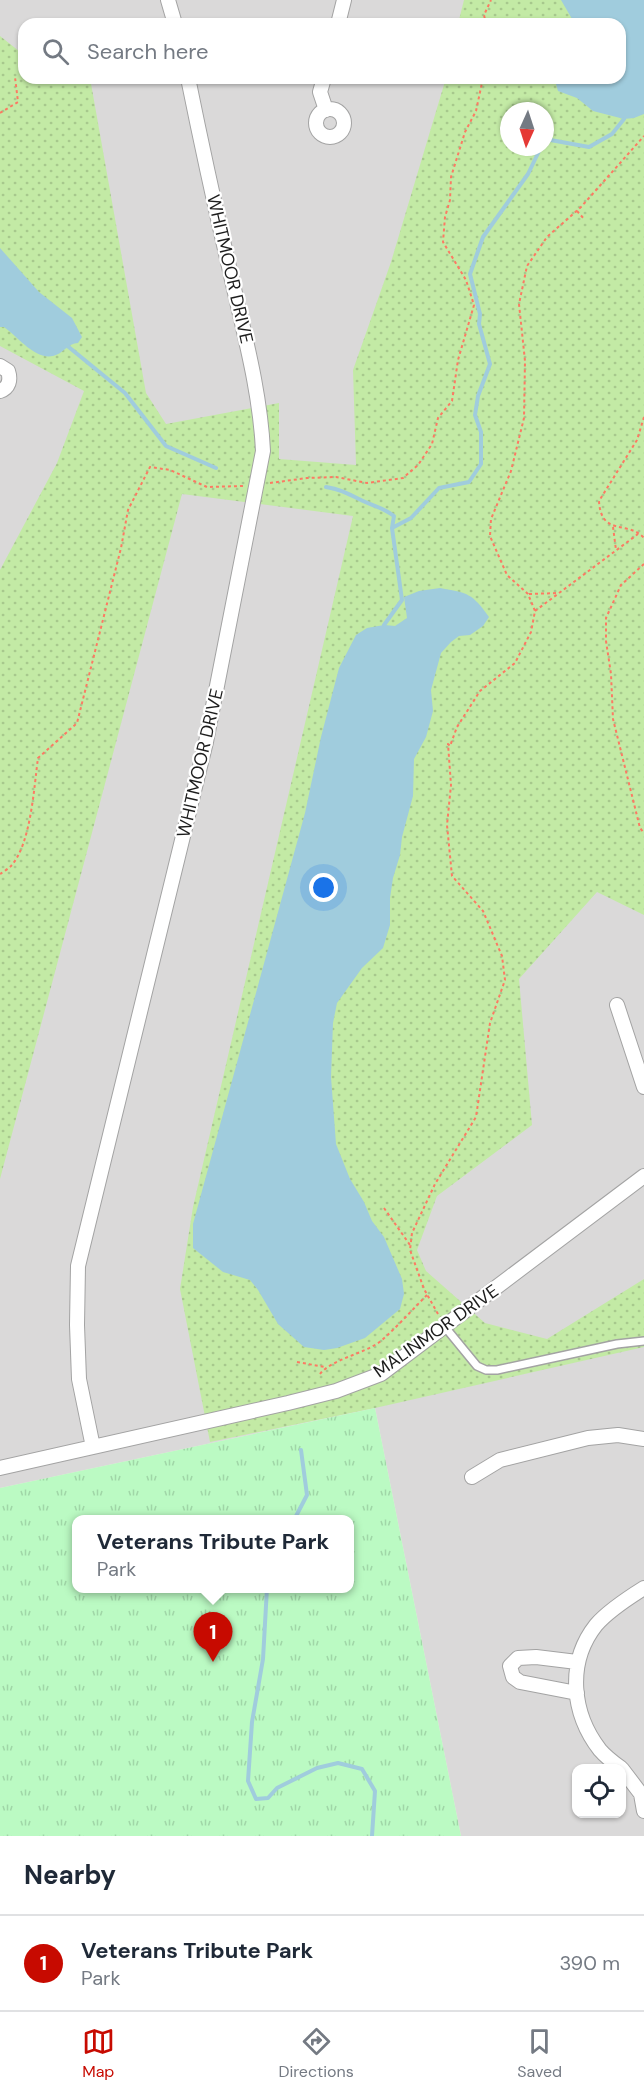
<!DOCTYPE html>
<html lang="en">
<head>
<meta charset="utf-8">
<style>
  body { margin:0; font-family:"DM Sans",sans-serif; background:#f2f2f3; color:#1f2937 }
  .controls { position:absolute; right:18px; bottom:18px; display:grid; overflow:hidden; border-radius:12px; box-shadow:0 2px 4px #0004 }
  .controls button { width:54px; height:54px; display:grid; place-items:center; padding:0; border:0; border-bottom:2px solid #e0e1e3; background:#fff; color:#1f2937; font:30px sans-serif }
  .compass { position:absolute; left:500px; top:102px; width:54px; height:54px; border-radius:50%; background:#fff; box-shadow:0 2px 4px #0004; rotate:183deg }
  .you { position:absolute; left:324px; top:888px; width:21px; height:21px; margin:-15px; border:4px solid #fff; border-radius:50%; background:#1a73e8; box-shadow:0 0 0 9px #1a73e833 }
  .badge { display:grid; place-items:center; width:39px; height:39px; border-radius:50%; background:#c70a00; color:#fff; font-size:20px; font-weight:700 }
  .pin { position:absolute; translate:-50% -50px; filter:drop-shadow(0 2px 3px #0008) }
  .pin::after { content:''; position:absolute; top:32px; width:21px; height:18px; background:inherit; clip-path:polygon(0 0,100% 0,50% 100%) }
  .popup { position:absolute; left:72px; top:1515px; width:282px; height:78px; box-sizing:border-box; display:grid; place-content:center; border-radius:12px; background:#fff; filter:drop-shadow(0 2px 4px #0005); font-size:20px; white-space:nowrap; color:#747a83 }
  .popup b { font-size:22px; color:#1f2937 }
  .popup::after { content:''; position:absolute; left:50%; top:100%; margin-left:-12px; border:12px solid transparent; border-top-color:#fff }
  .list { margin:0; padding:0; list-style:none }
  h2 { display:flex; justify-content:space-between; align-items:center; height:78px; margin:0; padding:0 24px; font-size:26px }
  h2 small { font-size:20px; font-weight:400; color:#747a83 }
  .list li { display:grid; grid-template-columns:39px 1fr auto; gap:18px; align-items:center; box-sizing:border-box; height:96px; padding:0 24px; border-top:2px solid #e0e1e3 }
  .list b { display:block; font-size:22px; white-space:nowrap }
  .list p { margin:0; font-size:20px; white-space:nowrap; color:#747a83 }
  .list em { font-size:20px; font-style:normal; color:#747a83 }
  .icon { flex:none; width:33px; height:33px; fill:none; stroke:currentColor; stroke-width:2; stroke-linecap:round; stroke-linejoin:round }
  .map { position:relative; flex:none; width:644px; height:1836px; overflow:hidden }
  .search { position:absolute; background:#fff; box-shadow:0 2px 4px #0004; left:18px; right:18px; top:18px; height:66px; display:flex; align-items:center; gap:15px; box-sizing:border-box; padding:0 21px; border-radius:18px; color:#747a83; font-size:22px }
  .sheet { height:174px; background:#fff }
  nav { display:flex; justify-content:space-around; align-items:center; box-sizing:border-box; height:84px; border-top:2px solid #e0e1e3; background:#fff; font-size:16px; color:#747a83 }
  nav a { display:grid; justify-items:center; gap:3px }
  nav .on { color:#c70a00 }
  .map>svg:first-child { display:block }
  .residential { fill:#dad9d9; fill-rule:evenodd }
  .grass { fill:url(#grass-dots); fill-rule:evenodd }
  .park { fill:url(#park-tufts); fill-rule:evenodd }
  .water { fill:#a0ccdd }
  .lines { fill:none; stroke-linecap:round; stroke-linejoin:round }
  .stream { stroke:#a0ccdd; stroke-width:4 }
  .lane-casing { stroke:#a3a3a3; stroke-width:10 }
  .street-casing { stroke:#a3a3a3; stroke-width:16 }
  .path { stroke:#fc7a63; stroke-width:2; stroke-dasharray:3 3; stroke-linecap:butt }
  .lane { stroke:#fff; stroke-width:7 }
  .street { stroke:#fff; stroke-width:14 }
  .labels { text-anchor:middle; stroke-width:4.5; stroke-linejoin:round; paint-order:stroke }
  .street-label { font-size:18px; fill:#1c1c1c; stroke:#fff }
</style>
</head>
<body>
<div class="map">
<svg width="644" height="1836" viewBox="0 0 644 1836">
  <defs>
    <pattern id="grass-dots" width="8" height="8" patternUnits="userSpaceOnUse" patternTransform="scale(1.5)"><rect width="8" height="8" fill="#c3eaa5"/><path d="M2 2h.1M6 6h.1" fill="none" stroke="#a7c88d" stroke-width="1.8" stroke-linecap="round"/></pattern>
    <pattern id="park-tufts" width="24" height="20" patternUnits="userSpaceOnUse" patternTransform="scale(1.5)"><rect width="24" height="20" fill="#bbfac3"/><path d="M3 7l-1-3M5 7V3M7 7l1-3M15 17l-1-3M17 17v-4M19 17l1-3" fill="none" stroke="#a0d6a7"/></pattern>
  </defs>
  <rect width="100%" height="100%" fill="#eeeae1"/>
  <!-- residential -->
  <path class="residential" d="M0 0H644V1836H461L375 1408 0 1488ZM24 24H620V78H24ZM509 111H545V147H509ZM576 1768H622V1814H576Z"/>
  <!-- grass -->
  <path class="grass" d="M464 0H644V915L597 892 519 979 532 1125 437 1196 417 1250 426 1271 485 1323 547 1339 644 1279V1347L375 1408 210 1442 180 1289 193 1207 353 516 182 494 0 1179V570L57 463 84 391 0 346V36L24 55V78H90L146 393 166 424 279 403V459L356 465 353 370 391 262 446 78H620V24H458ZM509 111H545V147H509Z"/>
  <!-- park -->
  <path class="park" d="M375 1408 461 1836H0V1488ZM76 1520H350V1588H76Z"/>
  <!-- water -->
  <path class="water" d="M561 0H644V114L634 118 624 119 593 111 577 98 558 91 556 84 561 78H620V24H575Z
    M0 248 39 292 72 318 82 337 78 343C68 343 63 354 53 356 35 360 17 336 4 327H0Z
    M440 588C468 593 472 593 489 617L483 626 470 635 459 636 451 642 441 653 431 690 433 711 426 737 414 759 413 796 402 837 400 855 393 878 390 898V925L383 948 362 968 337 1003 333 1023 331 1077 336 1144 350 1179 364 1202 372 1221 384 1237 402 1279 404 1294 400 1309 365 1338 337 1348 324 1350 304 1347 278 1324 258 1290 250 1280 223 1272 193 1248V1224L305 813 321 737 339 668 356 635 367 628 384 625 395 626 407 618 404 597 419 591Z"/>
  <g class="lines">
    <!-- stream -->
    <path class="stream" d="M545 139 589 147 612 134 624 119
      M65 344 125 393 166 446 216 468
      M326 487C343 490 348 494 363 501 376 507 382 507 394 516L392 528 402 600 384 625
      M392 528 411 518 439 488 469 482 481 464V432L475 415 478 396 490 364 479 324 480 314 470 274 483 237 528 174 541 147
      M294 1520 307 1495 301 1450
      M267 1588 263 1659 252 1722 248 1781 256 1799 268 1798 277 1788 317 1768 338 1763 362 1769 375 1791 372 1836"/>
    <!-- lane casing -->
    <g class="lane-casing">
      <path id="lane" d="M445 1327 477 1366 486 1370H497L617 1344 644 1341"/>
    </g>
    <!-- street casing -->
    <g class="street-casing">
      <path id="street" d="M168 0 175 24
        M338 24 344 0
        M324 78 320 92 326 110
        M316 123a14 14 0 1 1 28 0a14 14 0 1 1-28 0Z
        M0 366 8 371C11 380 9 388 0 391
        M617 1005 644 1087
        M93 1447 79 1379 77 1325 78 1266 206 742 263 451C260 389 243 330 230 271 215 207 201 142 188 78
        M0 1468 288 1403 336 1391 381 1374 644 1176
        M472 1477 500 1460 588 1438 618 1435 644 1439
        M577 1693 520 1682 513 1677 510 1666 518 1658 536 1657 577 1662
        M621 1768C614 1763 606 1757 600 1750 572 1714 566 1663 596 1625 608 1611 628 1598 644 1588
        M622 1769 641 1794 644 1811"/>
    </g>
    <!-- path -->
    <path class="path" d="M486 24 484 15 491 0
      M0 113 18 102 15 77
      M577 211 585 220
      M644 417 637 440 599 501C601 537 628 520 644 538
      M270 483 307 478 336 477 367 483 403 478 418 465 432 444 438 418 452 401 458 360 474 305 466 280 443 242 445 217 450 200 451 177 465 132 476 111 483 78
      M613 527 616 550
      M644 564 621 585 606 618V641L611 674 613 719 640 828 644 833
      M529 594 559 593
      M535 611 638 534
      M0 874C3 872 8 869 11 866 31 844 34 787 38 758L77 723 121 548 128 510 150 467 170 470 207 487 243 486
      M384 1208 410 1245
      M438 1314 424 1289 410 1250 412 1233 435 1184 476 1117 490 1023 505 980 502 956 483 911 452 876 447 825 451 785 448 744 450 746 457 727 480 691 515 663 531 632 535 611 528 594 507 575 490 536 491 519 511 471 524 418 525 361 519 304 527 266 547 237 581 207 644 136
      M297 1362 325 1367
      M320 1374C332 1359 364 1354 381 1341 397 1327 412 1310 427 1295"/>
    <!-- lane -->
    <use href="#lane" class="lane"/>
    <!-- street -->
    <use href="#street" class="street"/>
  </g>
  <g class="labels">
    <!-- street labels -->
    <g class="street-label">
      <text transform="translate(230 269) rotate(77)" y="6">WHITMOOR DRIVE</text>
      <text transform="translate(200 763) rotate(-77)" y="6">WHITMOOR DRIVE</text>
      <text transform="translate(436 1331) rotate(-35)" y="6">MALINMOR DRIVE</text>
    </g>
  </g>
</svg>
<div class="controls">
<button><svg class="icon" aria-label="locate" viewBox="0 0 24 24"><circle cx="12" cy="12" r="6"/><path d="M12 2v4M12 18v4M2 12h4M18 12h4"/></svg></button>
</div>
<svg class="compass" viewBox="-18 -18 36 36"><path d="M0-13l5 13h-10z" fill="#e53935"/><path d="M0 13l5-13h-10z" fill="#747a83"/></svg>
<div class="you"></div>
<div class="pin badge" style="left:213px;top:1662px">1</div>
<div class="popup"><b>Veterans Tribute Park</b>Park</div>
<div class="search"><svg class="icon" aria-label="search" viewBox="0 0 24 24"><circle cx="10" cy="10" r="6"/><path d="M15 15l6 6"/></svg>Search here</div>
</div>
<section class="sheet">
<h2>Nearby<small></small></h2>
<ul class="list">
<li><span class="badge">1</span><div><b>Veterans Tribute Park</b><p>Park</p></div><em>390 m</em></li>
</ul>
</section>
<nav>
<a class="on"><svg class="icon" aria-label="map" viewBox="0 0 24 24"><path d="M3 6l6-2 6 2 6-2v14l-6 2-6-2-6 2zM9 4v14M15 6v14"/></svg>Map</a>
<a><svg class="icon" aria-label="directions" viewBox="0 0 24 24"><path d="M12 3l9 9-9 9-9-9zM9 14v-3h6M13 9l2 2-2 2"/></svg>Directions</a>
<a><svg class="icon" aria-label="saved" viewBox="0 0 24 24"><path d="M7 4h10v16l-5-4-5 4z"/></svg>Saved</a>
</nav>
</body>
</html>
